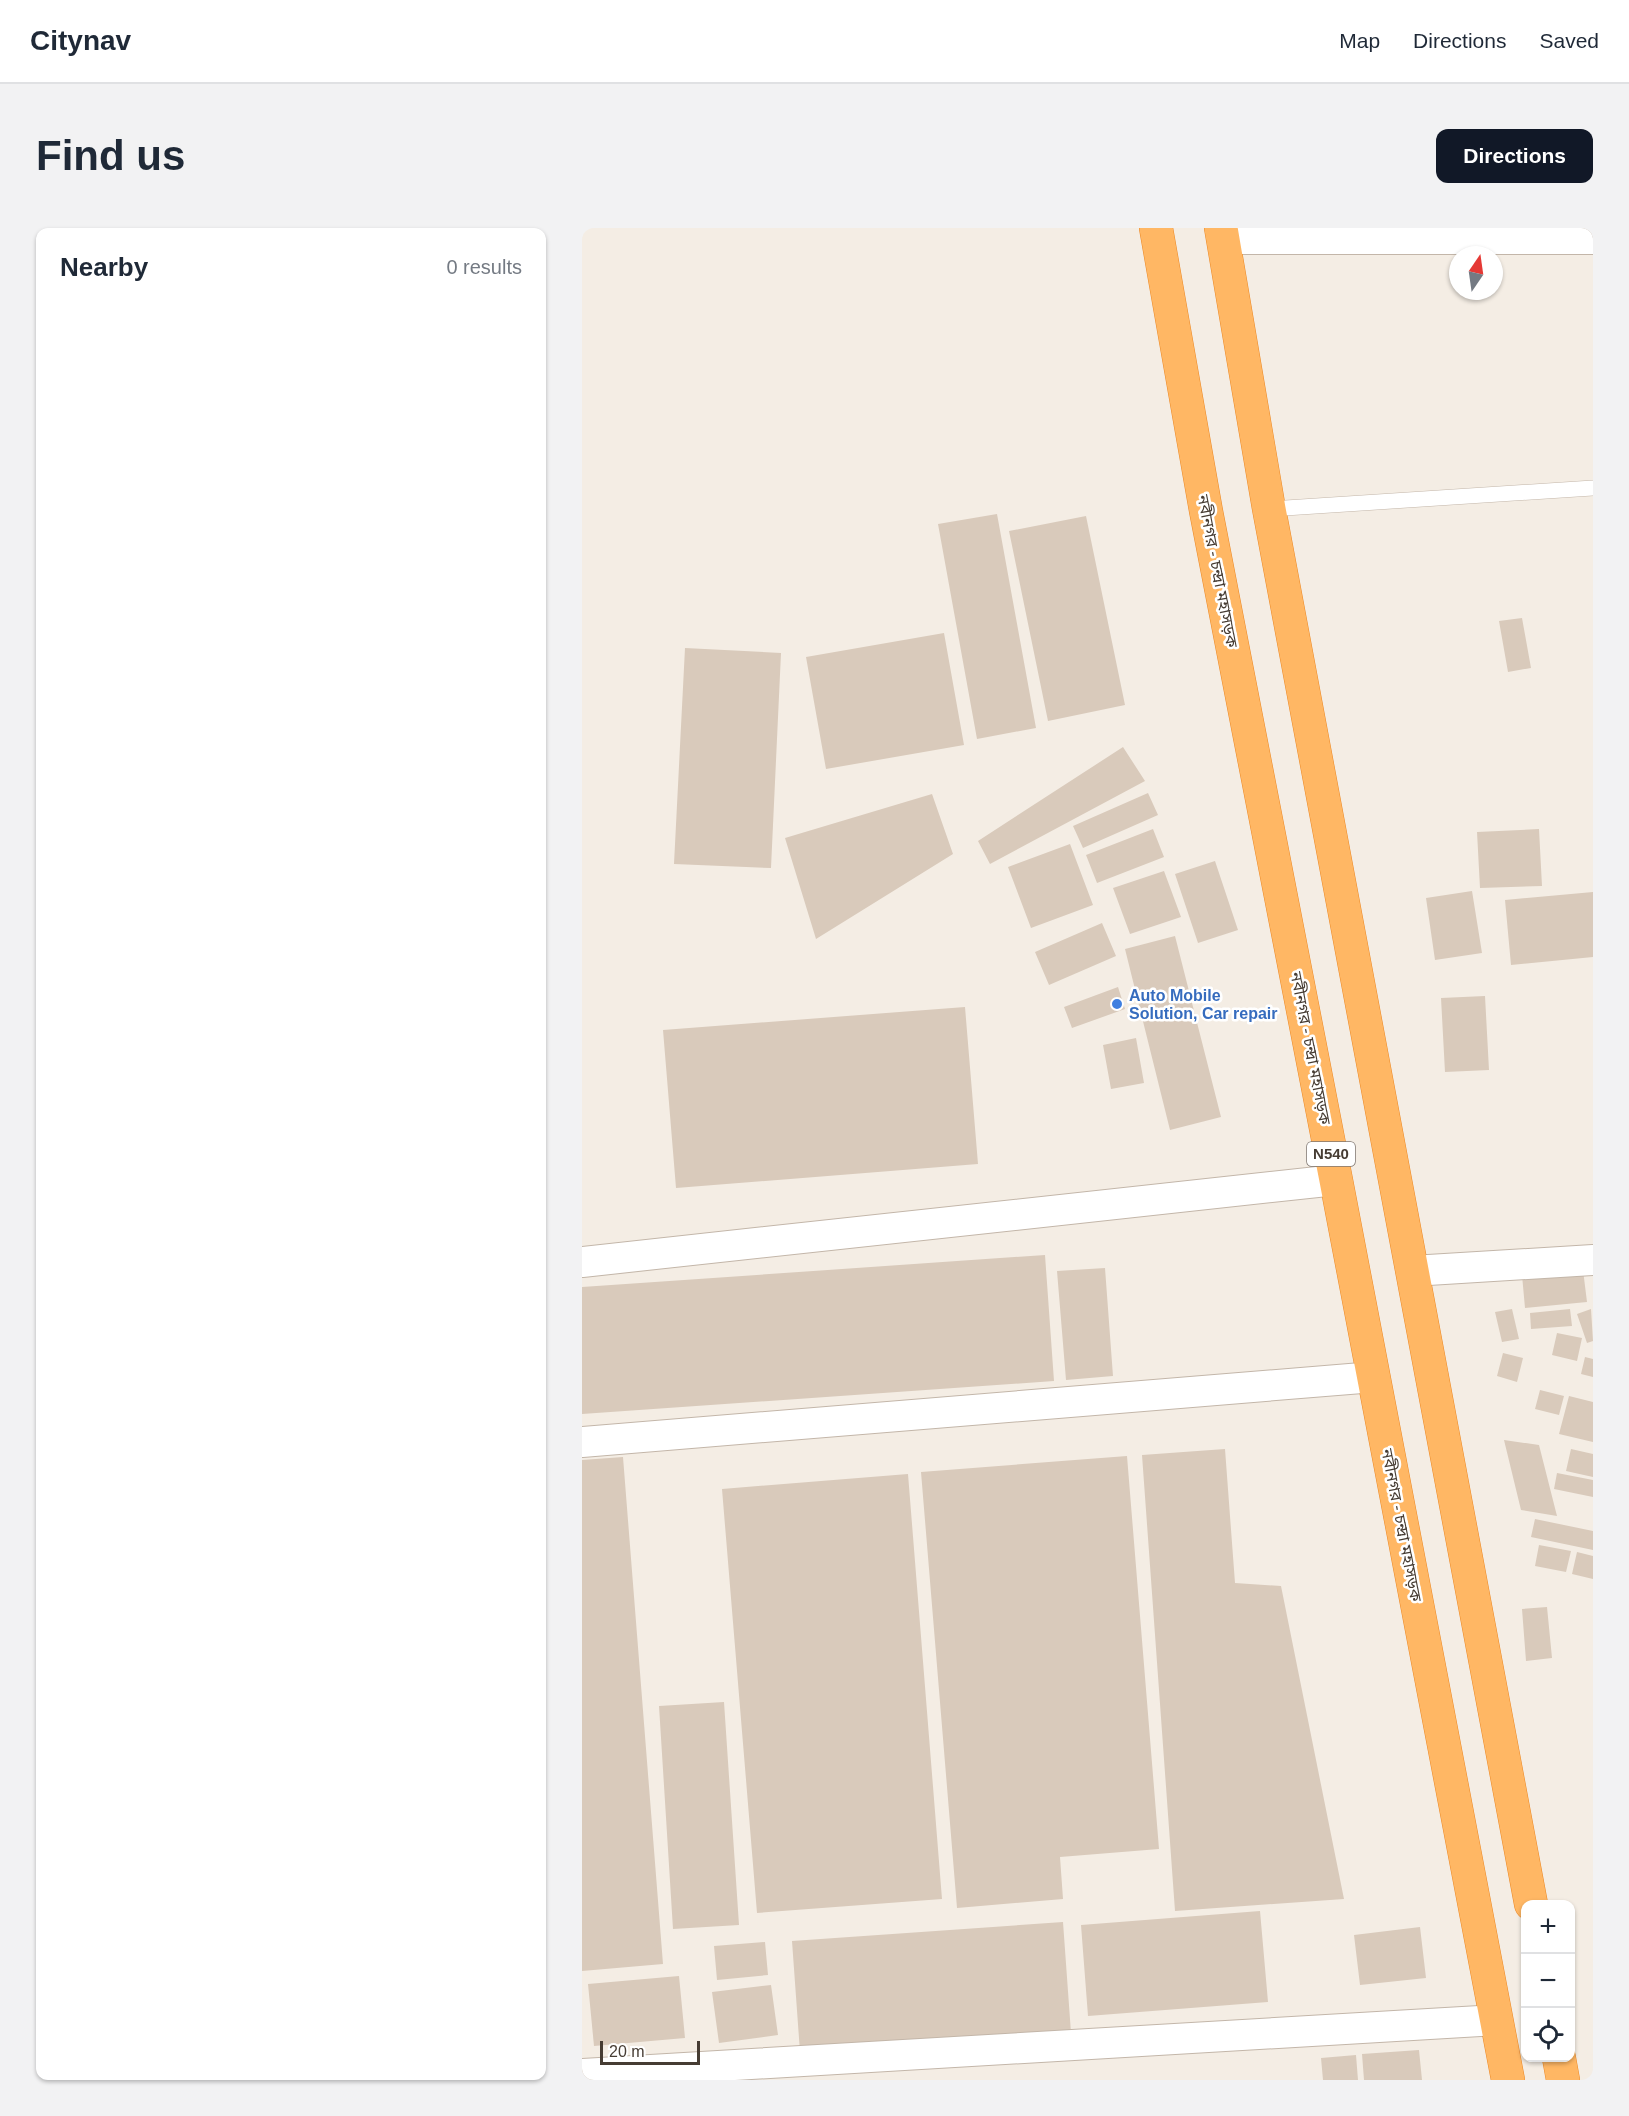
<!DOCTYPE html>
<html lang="en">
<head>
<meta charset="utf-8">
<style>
  body { margin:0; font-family:Helvetica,"Noto Sans Bengali",sans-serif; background:#f2f2f3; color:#1f2937 }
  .controls { position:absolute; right:18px; bottom:18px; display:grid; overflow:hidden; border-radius:12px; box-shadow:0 2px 4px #0004 }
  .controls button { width:54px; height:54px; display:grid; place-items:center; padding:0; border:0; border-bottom:2px solid #e0e1e3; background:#fff; color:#1f2937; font:30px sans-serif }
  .compass { position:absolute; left:867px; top:18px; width:54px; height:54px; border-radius:50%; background:#fff; box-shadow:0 2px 4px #0004; rotate:13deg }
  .scale { position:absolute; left:18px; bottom:15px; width:100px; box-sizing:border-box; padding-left:6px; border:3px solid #463c33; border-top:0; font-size:16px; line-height:21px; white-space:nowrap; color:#463c33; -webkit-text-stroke:4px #fff; paint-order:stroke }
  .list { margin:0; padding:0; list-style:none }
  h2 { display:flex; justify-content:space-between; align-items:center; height:78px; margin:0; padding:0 24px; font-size:26px }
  h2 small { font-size:20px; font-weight:400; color:#747a83 }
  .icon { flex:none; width:33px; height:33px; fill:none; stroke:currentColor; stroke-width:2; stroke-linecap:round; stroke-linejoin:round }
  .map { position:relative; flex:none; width:1011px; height:1852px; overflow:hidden; border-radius:12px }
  header { display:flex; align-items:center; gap:36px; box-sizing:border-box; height:84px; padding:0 30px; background:#fff; border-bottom:2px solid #e0e1e3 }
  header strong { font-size:28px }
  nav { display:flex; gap:33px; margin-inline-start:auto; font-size:21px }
  .intro { display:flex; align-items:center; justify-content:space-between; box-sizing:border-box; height:144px; padding:0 36px }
  h1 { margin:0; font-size:42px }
  .button { padding:15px 27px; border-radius:12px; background:#111827; color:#fff; font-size:21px; font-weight:700 }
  main { display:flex; gap:36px; padding:0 36px }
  aside { flex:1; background:#fff; border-radius:12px; box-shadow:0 2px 4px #0004 }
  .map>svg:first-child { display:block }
  .building { fill:#d9cabb }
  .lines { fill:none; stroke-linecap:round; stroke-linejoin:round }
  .lane-casing { stroke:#c3b6a9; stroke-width:16 }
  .street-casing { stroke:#c3b6a9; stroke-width:32 }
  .highway-casing { stroke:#eb8927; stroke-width:34 }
  .lane { stroke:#fff; stroke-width:15 }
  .street { stroke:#fff; stroke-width:30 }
  .highway { stroke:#ffb764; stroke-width:33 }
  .shop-dot { fill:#3f7fe0; stroke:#fff; stroke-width:2 }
  .labels { text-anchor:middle; stroke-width:5; stroke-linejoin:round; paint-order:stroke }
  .shield { fill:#fff; stroke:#7e7670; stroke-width:1.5 }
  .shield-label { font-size:15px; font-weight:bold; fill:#463c33 }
  .street-label { font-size:16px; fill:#463c33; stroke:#fff }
  .shop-label { font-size:16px; font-weight:bold; fill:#366cbe; stroke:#fff; text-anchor:start }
</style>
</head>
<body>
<header>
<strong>Citynav</strong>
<nav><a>Map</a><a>Directions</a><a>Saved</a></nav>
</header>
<div class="intro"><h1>Find us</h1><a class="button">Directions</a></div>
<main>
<aside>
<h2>Nearby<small>0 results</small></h2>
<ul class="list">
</ul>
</aside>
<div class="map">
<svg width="1011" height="1852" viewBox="0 0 1011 1852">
  <rect width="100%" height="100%" fill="#f4ede4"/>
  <!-- building -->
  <path class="building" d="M415 286 454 500 395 511 356 296Z
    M504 288 543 477 466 493 427 303Z
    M940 390 949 440 926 444 917 393Z
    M362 405 382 517 244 541 224 429Z
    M103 420 199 425 189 640 92 636Z
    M541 519 563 553 408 636 396 613Z
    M566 565 576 587 501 620 491 598Z
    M350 566 371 626 234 711 203 610Z
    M571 601 582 629 515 655 504 627Z
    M957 601 960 658 898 660 895 604Z
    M488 616 511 677 449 700 426 639Z
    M633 633 656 702 616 715 593 646Z
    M582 643 599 689 548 706 531 660Z
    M890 663 900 725 853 732 844 670Z
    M1011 664V729L929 737 923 672Z
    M520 695 534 728 467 757 453 724Z
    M593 708 639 889 588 902 543 721Z
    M536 759 543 781 490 800 482 779Z
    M903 768 907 842 863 844 859 770Z
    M383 779 396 936 94 960 81 802Z
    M554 810 562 855 529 861 521 817Z
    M463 1027 472 1153 0 1186V1059Z
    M523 1040 531 1148 484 1152 475 1043Z
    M1001 1042 1005 1074 943 1080 940 1047Z
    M930 1081 937 1111 920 1114 913 1084Z
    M988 1081 990 1098 949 1101 948 1085Z
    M1009 1081 1011 1113 1005 1115 995 1086Z
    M975 1105 1000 1110 995 1133 970 1127Z
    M921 1125 941 1130 935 1154 915 1148Z
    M1003 1129 1011 1131V1149L999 1146Z
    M958 1162 982 1168 977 1187 953 1181Z
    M987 1168 1011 1174V1214L977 1206Z
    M922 1212 957 1217 975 1288 939 1282Z
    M643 1221 653 1355 699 1358 762 1671 593 1683 560 1227Z
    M989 1221 1011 1226V1249L984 1243Z
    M545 1228 577 1621 478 1629 481 1671 375 1680 339 1244Z
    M41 1229 81 1736 0 1743V1232Z
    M975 1245 1011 1252V1269L972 1261Z
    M326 1246 360 1671 175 1685 140 1261Z
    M953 1291 1011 1303V1322L949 1309Z
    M957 1317 989 1323 984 1344 953 1338Z
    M995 1324 1011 1328V1351L990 1346Z
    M965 1379 970 1430 944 1433 940 1381Z
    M142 1474 157 1697 91 1701 77 1478Z
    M678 1683 686 1774 506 1788 499 1697Z
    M481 1694 489 1805 218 1824 210 1713Z
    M838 1699 844 1750 778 1757 772 1707Z
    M183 1714 186 1747 135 1752 132 1718Z
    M97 1748 103 1810 12 1818 6 1756Z
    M189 1757 196 1807 137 1815 130 1764Z
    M837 1822 840 1852H782L780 1826Z
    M774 1827 776 1852H741L739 1830Z"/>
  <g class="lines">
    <!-- lane casing -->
    <g class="lane-casing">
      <path id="lane" d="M687 281 1011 260"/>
    </g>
    <!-- street casing -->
    <g class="street-casing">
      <path id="street" d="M641 11H1011
        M0 1034 754 952
        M830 1043 1011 1032
        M0 1214 792 1149
        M0 1846 915 1792"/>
    </g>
    <!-- highway casing -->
    <g class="highway-casing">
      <path id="highway" d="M574 0 624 283 754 952 926 1852
        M639 0 687 281 949 1676
        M977 1830 981 1852"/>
    </g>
    <!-- lane -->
    <use href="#lane" class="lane"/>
    <!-- street -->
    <use href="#street" class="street"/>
    <!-- highway -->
    <use href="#highway" class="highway"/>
  </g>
  <!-- markers -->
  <circle class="shop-dot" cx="535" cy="776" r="6"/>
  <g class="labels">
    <!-- shield labels -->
    <rect class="shield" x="725" y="914" width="48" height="24" rx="4.5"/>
    <g class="shield-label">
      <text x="749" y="931">N540</text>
    </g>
    <!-- street labels -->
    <g class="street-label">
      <text transform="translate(636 343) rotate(79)" y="6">নবীনগর - চন্দ্রা মহাসড়ক</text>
      <text transform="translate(729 820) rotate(79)" y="6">নবীনগর - চন্দ্রা মহাসড়ক</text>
      <text transform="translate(820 1297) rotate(79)" y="6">নবীনগর - চন্দ্রা মহাসড়ক</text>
    </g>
    <!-- shop labels -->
    <g class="shop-label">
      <text x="547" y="773">Auto Mobile<tspan x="547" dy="18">Solution, Car repair</tspan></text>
    </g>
  </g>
</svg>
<div class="controls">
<button>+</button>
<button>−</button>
<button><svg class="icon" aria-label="locate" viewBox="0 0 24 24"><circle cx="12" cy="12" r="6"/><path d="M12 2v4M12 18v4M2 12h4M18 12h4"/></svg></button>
</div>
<svg class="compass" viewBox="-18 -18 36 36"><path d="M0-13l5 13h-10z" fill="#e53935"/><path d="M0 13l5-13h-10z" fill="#747a83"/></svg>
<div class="scale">20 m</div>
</div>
</main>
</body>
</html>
